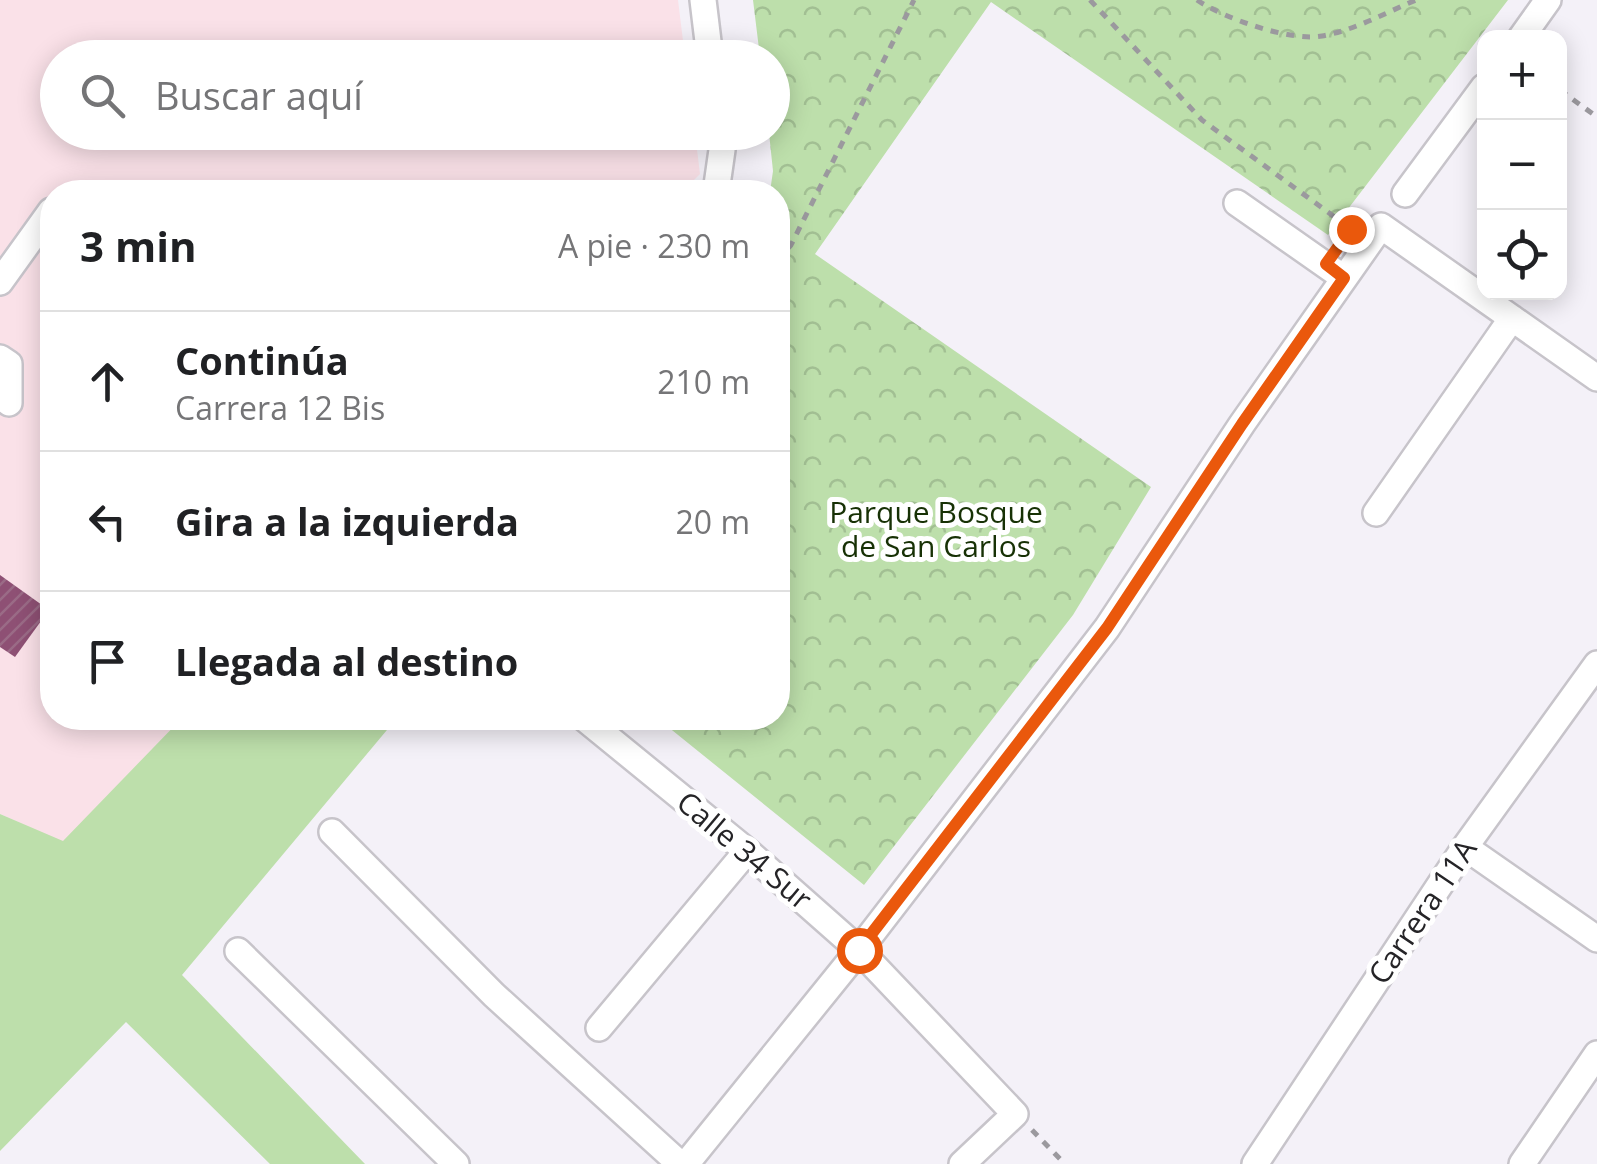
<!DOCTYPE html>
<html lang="es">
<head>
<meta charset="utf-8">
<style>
  body { margin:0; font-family:"Open Sans",sans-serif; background:#f6f6f6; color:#202124 }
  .controls { position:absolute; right:30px; top:30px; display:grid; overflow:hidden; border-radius:20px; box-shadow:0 5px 25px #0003 }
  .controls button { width:90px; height:90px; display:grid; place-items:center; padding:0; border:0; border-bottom:2px solid #e0e0e0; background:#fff; color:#202124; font:50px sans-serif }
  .stop { position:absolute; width:30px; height:30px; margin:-22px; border:8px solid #ea580c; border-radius:50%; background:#fff }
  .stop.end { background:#ea580c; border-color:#fff; box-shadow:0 2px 10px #0008 }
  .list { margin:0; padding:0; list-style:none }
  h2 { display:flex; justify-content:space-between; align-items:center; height:130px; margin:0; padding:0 40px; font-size:42px }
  h2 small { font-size:32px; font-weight:400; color:#757577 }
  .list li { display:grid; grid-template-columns:65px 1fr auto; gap:30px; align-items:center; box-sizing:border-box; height:140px; padding:0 40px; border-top:2px solid #e0e0e0 }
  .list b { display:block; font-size:38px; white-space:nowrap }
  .list p { margin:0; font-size:32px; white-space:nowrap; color:#757577 }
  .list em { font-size:32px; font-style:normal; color:#757577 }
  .icon { flex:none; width:55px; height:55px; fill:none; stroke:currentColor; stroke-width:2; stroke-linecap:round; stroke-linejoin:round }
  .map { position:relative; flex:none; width:1597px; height:1164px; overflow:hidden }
  .search { position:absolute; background:#fff; box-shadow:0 5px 25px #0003; left:40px; top:40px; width:750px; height:110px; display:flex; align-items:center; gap:25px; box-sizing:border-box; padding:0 35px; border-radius:55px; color:#757577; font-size:38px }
  .panel { position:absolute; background:#fff; box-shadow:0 5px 25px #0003; left:40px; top:180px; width:750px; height:550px; border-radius:40px }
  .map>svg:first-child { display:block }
  .medical { fill:#fae1e8 }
  .grass { fill:#bddfab }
  .park { fill:url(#park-crowns) }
  .building { fill:url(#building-hatch) }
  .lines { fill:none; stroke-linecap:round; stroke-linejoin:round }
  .minor-casing { stroke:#c7c4ca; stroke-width:30 }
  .path { stroke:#9b999e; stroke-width:5; stroke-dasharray:8 8; stroke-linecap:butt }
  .minor { stroke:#fff; stroke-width:25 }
  .route { stroke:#ea580c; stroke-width:12 }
  .labels { text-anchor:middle; stroke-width:10; stroke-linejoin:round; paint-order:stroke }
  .park-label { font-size:30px; fill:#173105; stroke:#fff }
  .street-label { font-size:30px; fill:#252427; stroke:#fff }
</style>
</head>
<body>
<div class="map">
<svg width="1597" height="1164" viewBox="0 0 1597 1164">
  <defs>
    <pattern id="park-crowns" width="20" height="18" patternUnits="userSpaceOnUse" patternTransform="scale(2.5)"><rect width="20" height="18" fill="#bddfab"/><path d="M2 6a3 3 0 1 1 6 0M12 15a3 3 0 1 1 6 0" fill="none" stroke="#a2bf93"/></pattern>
    <pattern id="building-hatch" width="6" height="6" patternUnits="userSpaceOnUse" patternTransform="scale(2.5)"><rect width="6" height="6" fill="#8e5074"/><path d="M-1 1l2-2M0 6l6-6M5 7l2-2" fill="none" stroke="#9a6b86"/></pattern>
  </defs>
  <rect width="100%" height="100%" fill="#f4f1f8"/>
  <!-- medical -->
  <path class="medical" d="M0 0H678L685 57 58 58V132L695 133 700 174 682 192H52V718H182L63 842 0 814Z"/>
  <!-- grass -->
  <path class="grass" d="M182 718H397L182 975 365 1164H270L126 1022 0 1151V814L63 841Z"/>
  <!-- park -->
  <path class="park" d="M753 0H1508L1328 235 991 2 815 254 1151 487 1073 615 864 885 657 718H778V192H770L773 171 769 133 772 132V58L760 57Z"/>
  <!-- building -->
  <path class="building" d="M0 575 49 610 15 657 0 647Z"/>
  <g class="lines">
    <!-- minor casing -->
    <g class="minor-casing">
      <path id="minor" d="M703 0 710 58
        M1521 38 1548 0
        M716 192 722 150 720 132
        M1405 194 1484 87
        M1237 203 1344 278
        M0 282 51 211
        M0 358 9 364V403
        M1376 513 1512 318
        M584 718 747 851 859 950 1015 1114 962 1164
        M332 832 494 995 680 1164
        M1465 847 1597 939
        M238 951 456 1164
        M599 1028 747 851
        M686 1164 859 950 1107 628 1242 424 1381 226 1597 378
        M1255 1164 1465 847 1597 664
        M1522 1164 1597 1054"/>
    </g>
    <!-- path -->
    <path class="path" d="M1090 0 1202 120 1351 229
      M1197 0C1223 18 1291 42 1322 36 1355 30 1385 13 1416 0
      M1560 90 1597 117
      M778 260 791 245 914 0
      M1032 1130 1065 1164"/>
    <!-- minor -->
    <use href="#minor" class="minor"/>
  </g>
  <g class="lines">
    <!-- route -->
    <path class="route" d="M859 950 1107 628 1242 424 1344 278 1326 264 1351 229"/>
  </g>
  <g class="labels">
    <!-- park labels -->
    <g class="park-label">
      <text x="936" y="523">Parque Bosque<tspan x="936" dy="34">de San Carlos</tspan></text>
    </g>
    <!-- street labels -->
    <g class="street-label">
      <text transform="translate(744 851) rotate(40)" y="10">Calle 34 Sur</text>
      <text transform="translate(1423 912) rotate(-56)" y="10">Carrera 11A</text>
    </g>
  </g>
</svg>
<div class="controls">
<button>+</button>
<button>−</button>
<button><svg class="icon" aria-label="locate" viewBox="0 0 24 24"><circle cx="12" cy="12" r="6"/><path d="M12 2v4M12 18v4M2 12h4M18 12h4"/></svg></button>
</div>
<div class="stop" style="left:859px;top:950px"></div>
<div class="stop end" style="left:1351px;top:229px"></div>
<div class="search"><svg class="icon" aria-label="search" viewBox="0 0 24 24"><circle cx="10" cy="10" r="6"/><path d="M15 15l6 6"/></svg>Buscar aquí</div>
<section class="panel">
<h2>3 min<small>A pie · 230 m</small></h2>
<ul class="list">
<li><svg class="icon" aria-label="ahead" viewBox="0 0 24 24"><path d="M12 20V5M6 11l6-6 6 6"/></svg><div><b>Continúa</b><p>Carrera 12 Bis</p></div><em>210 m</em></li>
<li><svg class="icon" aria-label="left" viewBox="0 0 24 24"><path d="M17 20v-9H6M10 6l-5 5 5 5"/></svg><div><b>Gira a la izquierda</b></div><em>20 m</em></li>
<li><svg class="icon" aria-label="arrive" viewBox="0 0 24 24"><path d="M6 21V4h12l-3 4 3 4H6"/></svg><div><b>Llegada al destino</b></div></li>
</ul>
</section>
</div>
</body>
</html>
